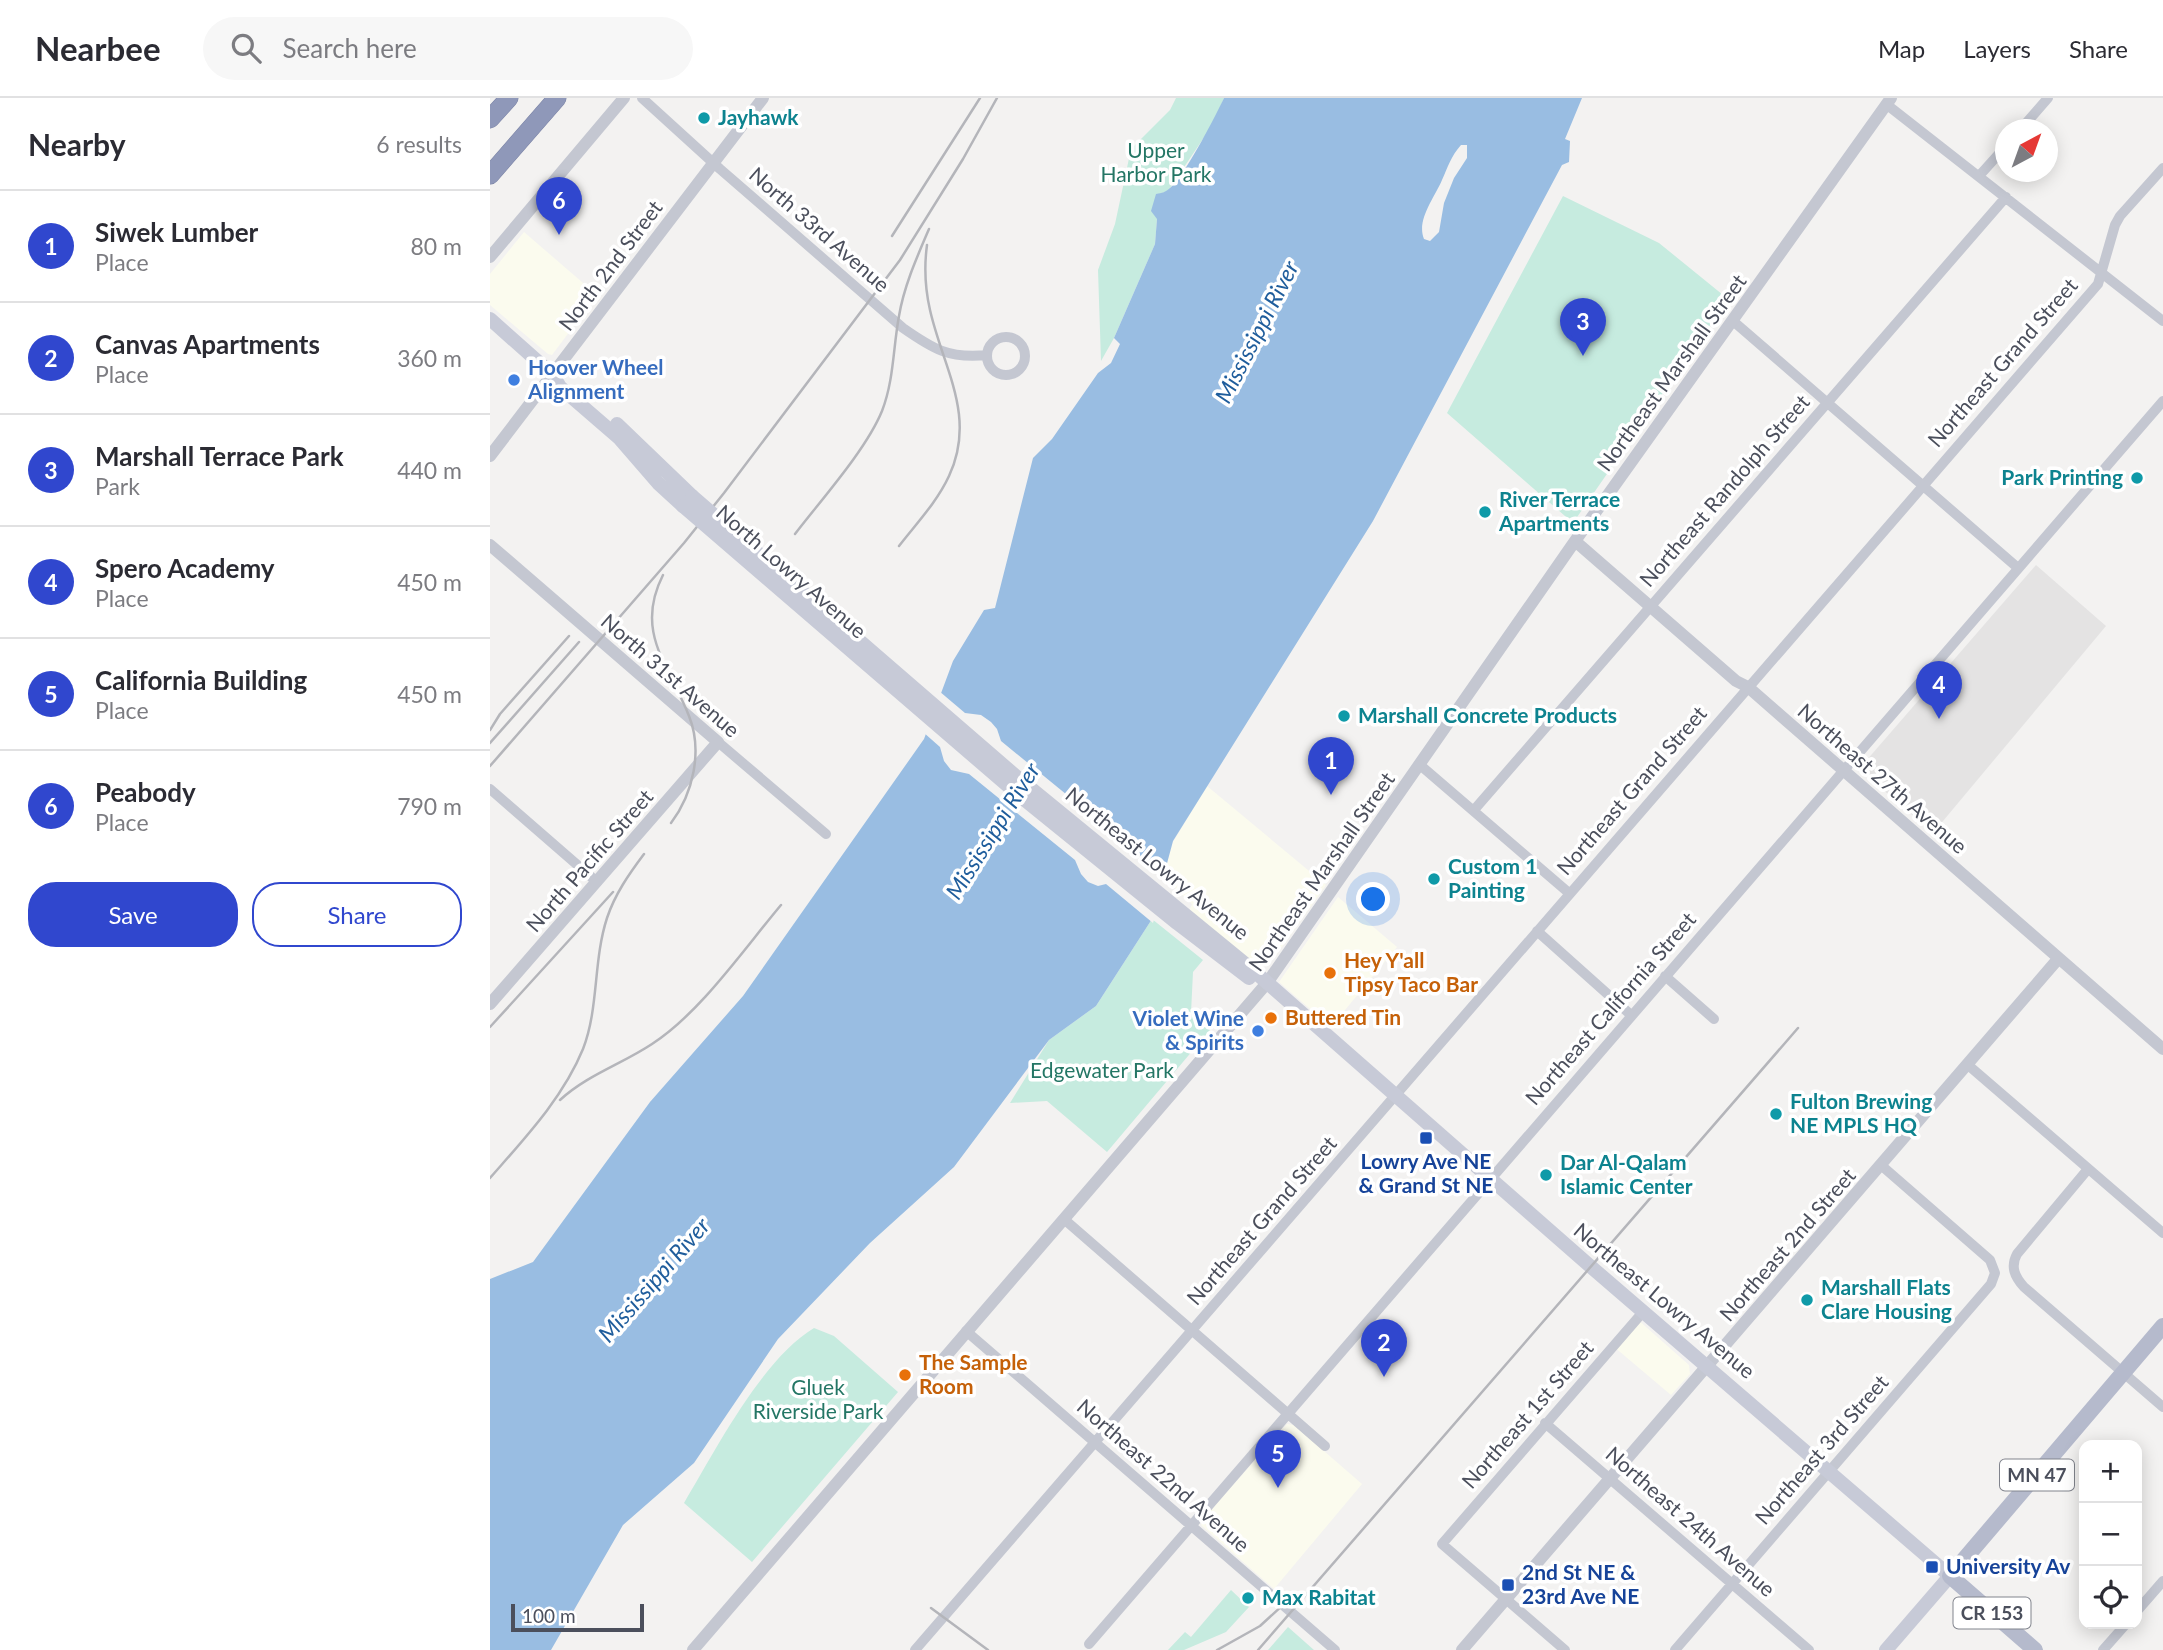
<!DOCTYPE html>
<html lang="en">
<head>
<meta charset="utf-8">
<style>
  body { margin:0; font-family:Lato,sans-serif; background:#f7f7f7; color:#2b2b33 }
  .controls { position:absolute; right:21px; bottom:21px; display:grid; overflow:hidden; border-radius:14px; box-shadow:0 4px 18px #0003 }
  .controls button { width:63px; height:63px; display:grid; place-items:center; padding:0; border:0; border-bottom:2px solid #e1e1e2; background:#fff; color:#2b2b33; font:35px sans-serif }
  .compass { position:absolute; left:1505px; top:21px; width:63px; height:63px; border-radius:50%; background:#fff; box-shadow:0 4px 18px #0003; rotate:41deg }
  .scale { position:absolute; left:21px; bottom:18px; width:133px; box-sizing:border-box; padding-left:7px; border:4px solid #4b4f5c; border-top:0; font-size:19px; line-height:24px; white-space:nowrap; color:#4b4f5c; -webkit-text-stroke:5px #fff; paint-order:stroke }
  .you { position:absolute; left:884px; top:802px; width:24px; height:24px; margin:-18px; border:5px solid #fff; border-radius:50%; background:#1a73e8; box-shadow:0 0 0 10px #1a73e833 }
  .badge { display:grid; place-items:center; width:46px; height:46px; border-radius:50%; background:#3047ce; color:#fff; font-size:23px; font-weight:700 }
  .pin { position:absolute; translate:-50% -58px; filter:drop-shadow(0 2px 4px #0008) }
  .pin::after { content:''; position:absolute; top:37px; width:24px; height:21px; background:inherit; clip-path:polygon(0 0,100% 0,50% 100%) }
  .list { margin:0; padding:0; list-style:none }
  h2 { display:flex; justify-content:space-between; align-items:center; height:91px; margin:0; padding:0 28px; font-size:30px }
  h2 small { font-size:23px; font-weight:400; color:#7c7c81 }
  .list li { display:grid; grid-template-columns:46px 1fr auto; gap:21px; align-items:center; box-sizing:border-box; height:112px; padding:0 28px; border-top:2px solid #e1e1e2 }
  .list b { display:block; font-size:26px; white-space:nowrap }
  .list p { margin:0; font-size:23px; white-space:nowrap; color:#7c7c81 }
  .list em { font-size:23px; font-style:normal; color:#7c7c81 }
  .actions { display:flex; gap:14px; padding:21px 28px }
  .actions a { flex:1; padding:16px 0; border:2px solid #3047ce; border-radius:28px; text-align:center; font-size:24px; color:#3047ce }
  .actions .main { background:#3047ce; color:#fff }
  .icon { flex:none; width:38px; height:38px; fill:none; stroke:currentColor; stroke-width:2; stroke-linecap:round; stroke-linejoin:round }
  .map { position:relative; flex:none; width:1673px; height:1552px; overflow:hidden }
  header { display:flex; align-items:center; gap:42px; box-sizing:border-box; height:98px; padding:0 35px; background:#fff; border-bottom:2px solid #e1e1e2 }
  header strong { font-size:33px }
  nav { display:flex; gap:38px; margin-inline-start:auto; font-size:24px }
  .search { width:490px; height:63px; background:#f7f7f7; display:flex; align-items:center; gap:18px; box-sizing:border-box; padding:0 24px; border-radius:38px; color:#7c7c81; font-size:26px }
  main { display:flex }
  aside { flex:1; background:#fff }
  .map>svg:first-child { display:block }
  .commercial { fill:#fbfbee }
  .education { fill:#e4e3e3 }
  .green { fill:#c6ebdf }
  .water { fill:#99bde2; fill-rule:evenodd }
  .pier { fill:#f3f2f1 }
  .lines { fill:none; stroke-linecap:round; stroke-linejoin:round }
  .motorway-casing { stroke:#7b83a5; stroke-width:19 }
  .minor { stroke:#c4c7d1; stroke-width:10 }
  .tertiary { stroke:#c4c7d1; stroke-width:12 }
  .secondary { stroke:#c7cad7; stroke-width:14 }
  .primary { stroke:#b5bacc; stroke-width:16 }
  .motorway { stroke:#8f98b9; stroke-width:18 }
  .rail { stroke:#b4b5ba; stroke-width:2.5 }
  .secondary-bridge { stroke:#c7cad7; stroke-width:14 }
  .culture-dot { fill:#0f9aa8; stroke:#fff; stroke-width:2.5 }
  .shop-dot { fill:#3f7fe0; stroke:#fff; stroke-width:2.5 }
  .food-dot { fill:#e8710a; stroke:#fff; stroke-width:2.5 }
  .transit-dot { fill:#1a4fb4; stroke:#fff; stroke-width:2.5 }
  .labels { text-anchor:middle; stroke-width:7; stroke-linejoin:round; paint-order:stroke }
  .shield { fill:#fff; stroke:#81848d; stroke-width:2 }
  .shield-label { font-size:19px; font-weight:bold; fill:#4b4f5c }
  .culture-label { font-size:21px; font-weight:bold; fill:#0d838f; stroke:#fff; text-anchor:start }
  .park-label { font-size:21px; fill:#247665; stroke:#fff }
  .street-label { font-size:21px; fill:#4b4f5c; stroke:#fff }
  .shop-label { font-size:21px; font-weight:bold; fill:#366cbe; stroke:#fff; text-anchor:start }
  .food-label { font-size:21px; font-weight:bold; fill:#c56008; stroke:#fff; text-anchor:start }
  .transit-label { font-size:21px; font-weight:bold; fill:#164399; stroke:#fff; text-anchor:start }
  .water-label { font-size:23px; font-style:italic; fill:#1f5d9c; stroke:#fff }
</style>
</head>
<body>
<header>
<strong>Nearbee</strong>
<div class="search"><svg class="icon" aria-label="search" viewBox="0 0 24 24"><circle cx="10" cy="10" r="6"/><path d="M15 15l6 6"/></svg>Search here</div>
<nav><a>Map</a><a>Layers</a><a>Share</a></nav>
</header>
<main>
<aside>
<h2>Nearby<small>6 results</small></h2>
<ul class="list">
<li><span class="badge">1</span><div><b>Siwek Lumber</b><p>Place</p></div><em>80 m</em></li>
<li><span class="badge">2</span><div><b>Canvas Apartments</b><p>Place</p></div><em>360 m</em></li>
<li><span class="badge">3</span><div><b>Marshall Terrace Park</b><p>Park</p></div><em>440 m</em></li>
<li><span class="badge">4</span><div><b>Spero Academy</b><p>Place</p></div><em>450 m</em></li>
<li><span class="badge">5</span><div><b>California Building</b><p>Place</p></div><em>450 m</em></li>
<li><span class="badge">6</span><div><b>Peabody</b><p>Place</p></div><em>790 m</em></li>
</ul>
<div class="actions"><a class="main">Save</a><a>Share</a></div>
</aside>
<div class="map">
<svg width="1673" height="1552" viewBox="0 0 1673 1552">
  <rect width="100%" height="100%" fill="#f3f2f1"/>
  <!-- commercial -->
  <path class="commercial" d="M34 134 107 197 62 257 58 256 0 207V176Z
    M717 688 836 787 784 860 774 868 765 867 699 813 702 806 673 779 683 744Z
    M848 799 907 849 841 929 789 884Z
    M1147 1221 1199 1267 1200 1276 1181 1297 1123 1248Z
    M797 1326 804 1327 872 1386 784 1491 711 1427 714 1420Z"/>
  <!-- education -->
  <path class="education" d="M1546 467 1616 528 1443 735 1369 671Z"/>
  <!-- green -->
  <path class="green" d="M686 0H734L723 26 678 93 666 97 667 121 665 146 624 240 611 263 608 172 625 126 641 51 680 12Z
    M1073 98 1169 145 1238 201 1083 425 957 315Z
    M662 821 713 862 703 874 701 915 720 932 617 1054 557 1003 520 1005 559 942 606 908Z
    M324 1230 344 1238 408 1294 262 1464 194 1405C225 1353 272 1261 324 1230Z
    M741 1492 759 1509 736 1534 694 1552H678L695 1534 701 1539Z
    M798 1529 824 1552H778Z"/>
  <!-- water -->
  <path class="water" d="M734 0H1092L1075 41 1080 43 1079 64 1072 67 883 423 683 743 662 821 606 908 559 942 464 1069 380 1145 288 1241 204 1365 133 1427 61 1552H0V1181L43 1164 160 1004 253 898 434 641 463 563 494 512 505 510 543 360 562 341 608 275 621 265 630 246 624 240 665 146 667 121 661 113 666 96C669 95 673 95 676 93 691 86 726 17 734 0ZM971 47H977V60L964 80 954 105 949 134 940 143 934 141C926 122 945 99 952 82 958 69 961 58 971 47Z"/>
  <!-- pier -->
  <path class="pier" d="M449 593 475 615 491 617 501 624 507 631 511 643 615 728 636 733 646 742 651 760 676 782 663 825 616 786 608 788 598 784 591 776 585 762 479 676 461 672 454 663 450 649 433 634Z"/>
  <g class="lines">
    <!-- motorway casing -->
    <g class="motorway-casing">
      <path id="motorway" d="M0 21 19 0
        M0 77 67 0"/>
    </g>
    <!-- minor -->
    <path class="minor" d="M152 0 230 71 413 230C443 251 459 261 497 257
      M1396 6 1673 223
      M1530 32 1558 0
      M1489 78 1516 48
      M1243 223 1528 470
      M497 258a19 19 0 1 1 38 0a19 19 0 1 1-38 0Z
      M228 644 336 736
      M930 667 1079 795
      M0 691 107 784
      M984 712 1516 99
      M1047 833 1141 917
      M1175 878 1224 921
      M1478 967 1673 1135
      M1598 1071 1527 1156C1520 1169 1525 1179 1534 1189L1673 1309
      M575 1122 835 1348
      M476 1233 845 1552
      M1055 1325 1319 1552
      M1647 1513 1673 1483
      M599 1546 1673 303
      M425 1552 1608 186 1625 127 1630 118 1673 70
      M1075 1552 952 1446 1153 1214
      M1185 1552 1501 1186 1505 1175 1500 1162 1392 1068
      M1613 1552 1636 1526"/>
    <!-- tertiary -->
    <path class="tertiary" d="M0 159 134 0
      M0 358 273 0
      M1085 443 1246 583 1258 589 1673 951
      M0 447 228 644 0 906
      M203 1552 777 885 1085 443 1401 0
      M972 1552 1568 861"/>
    <!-- secondary -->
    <path class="secondary" d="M0 221 63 277 70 289 129 340 168 385 193 408
      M127 326 202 398
      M528 680 765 874 1100 1168 1460 1478 1396 1552
      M524 693 687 825 759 880"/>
    <!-- primary -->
    <path class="primary" d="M1545 1552 1460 1478 1673 1228"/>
    <!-- motorway -->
    <use href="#motorway" class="motorway"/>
    <!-- rail -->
    <path class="rail" d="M402 138 490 0
      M305 436C331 402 376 352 392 313 404 282 403 250 409 218 414 188 427 159 439 131
      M409 448C426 426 447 404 459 378 487 318 453 270 440 212 435 190 434 169 437 147
      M173 477C144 534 179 567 199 618 213 653 203 696 181 725
      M0 632 10 616 79 538
      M0 645 89 544
      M0 668 194 445 234 395 410 162 473 61 507 0
      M0 929 123 794
      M70 1002C97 977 132 966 162 946 210 915 254 851 291 807
      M0 1080C34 1041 73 1000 93 951 109 910 103 863 117 820 125 796 139 776 154 756
      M441 1510 498 1552
      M727 1552 770 1528 806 1495
      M768 1552 1308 930"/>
    <!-- secondary-bridge -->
    <path class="secondary-bridge" d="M202 398 528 680
      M193 408 524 693"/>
  </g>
  <!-- markers -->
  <g class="culture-dot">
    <circle cx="214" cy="20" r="7"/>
    <circle cx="1647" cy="380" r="7"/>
    <circle cx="995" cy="414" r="7"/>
    <circle cx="854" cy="618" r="7"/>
    <circle cx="944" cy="781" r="7"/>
    <circle cx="1286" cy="1016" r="7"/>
    <circle cx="1056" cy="1077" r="7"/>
    <circle cx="1317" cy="1202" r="7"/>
    <circle cx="758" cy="1500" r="7"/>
  </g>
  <g class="shop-dot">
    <circle cx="24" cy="282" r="7"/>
    <circle cx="768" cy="933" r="7"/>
  </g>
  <g class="food-dot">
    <circle cx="840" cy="875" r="7"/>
    <circle cx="781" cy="920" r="7"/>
    <circle cx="415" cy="1277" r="7"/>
  </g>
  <g class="transit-dot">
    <rect x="929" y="1033" width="14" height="14" rx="3.5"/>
    <rect x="1435" y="1462" width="14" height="14" rx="3.5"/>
    <rect x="1011" y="1480" width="14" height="14" rx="3.5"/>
  </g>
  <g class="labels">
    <!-- shield labels -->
    <g class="shield">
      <rect x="1510" y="1361.5" width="74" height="31" rx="5"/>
      <rect x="1463.5" y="1499.5" width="77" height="31" rx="5"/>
    </g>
    <g class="shield-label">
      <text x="1547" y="1384">MN 47</text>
      <text x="1502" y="1522">CR 153</text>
    </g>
    <!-- culture labels -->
    <g class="culture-label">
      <text x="228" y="27">Jayhawk</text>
      <text x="1633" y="387" text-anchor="end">Park Printing</text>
      <text x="1009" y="409">River Terrace<tspan x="1009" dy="24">Apartments</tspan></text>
      <text x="868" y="625">Marshall Concrete Products</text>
      <text x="958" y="776">Custom 1<tspan x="958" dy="24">Painting</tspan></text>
      <text x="1300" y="1011">Fulton Brewing<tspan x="1300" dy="24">NE MPLS HQ</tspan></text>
      <text x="1070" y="1072">Dar Al-Qalam<tspan x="1070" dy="24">Islamic Center</tspan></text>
      <text x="1331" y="1197">Marshall Flats<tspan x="1331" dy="24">Clare Housing</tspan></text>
      <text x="772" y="1507">Max Rabitat</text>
    </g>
    <!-- park labels -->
    <g class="park-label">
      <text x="666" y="60">Upper<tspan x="666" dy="24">Harbor Park</tspan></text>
      <text x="612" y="980">Edgewater Park</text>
      <text x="328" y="1297">Gluek<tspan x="328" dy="24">Riverside Park</tspan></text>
    </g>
    <!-- street labels -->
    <g class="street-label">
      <text transform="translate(329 132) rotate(41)" y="7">North 33rd Avenue</text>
      <text transform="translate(121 168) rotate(-53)" y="7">North 2nd Street</text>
      <text transform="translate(1513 265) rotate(-49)" y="7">Northeast Grand Street</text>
      <text transform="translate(1182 275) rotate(-54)" y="7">Northeast Marshall Street</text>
      <text transform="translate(1235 393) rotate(-49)" y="7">Northeast Randolph Street</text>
      <text transform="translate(301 474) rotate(41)" y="7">North Lowry Avenue</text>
      <text transform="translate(180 578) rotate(41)" y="7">North 31st Avenue</text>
      <text transform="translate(1392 681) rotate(41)" y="7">Northeast 27th Avenue</text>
      <text transform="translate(1142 693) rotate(-49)" y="7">Northeast Grand Street</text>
      <text transform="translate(100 763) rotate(-49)" y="7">North Pacific Street</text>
      <text transform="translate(667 766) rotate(39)" y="7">Northeast Lowry Avenue</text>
      <text transform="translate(832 774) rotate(-55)" y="7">Northeast Marshall Street</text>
      <text transform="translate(1121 911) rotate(-49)" y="7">Northeast California Street</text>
      <text transform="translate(772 1123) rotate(-49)" y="7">Northeast Grand Street</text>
      <text transform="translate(1298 1147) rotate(-49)" y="7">Northeast 2nd Street</text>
      <text transform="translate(1174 1203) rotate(40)" y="7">Northeast Lowry Avenue</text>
      <text transform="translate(1038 1317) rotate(-49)" y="7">Northeast 1st Street</text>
      <text transform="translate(1332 1352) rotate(-49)" y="7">Northeast 3rd Street</text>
      <text transform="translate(673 1378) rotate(41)" y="7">Northeast 22nd Avenue</text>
      <text transform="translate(1200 1424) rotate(41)" y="7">Northeast 24th Avenue</text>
    </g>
    <!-- shop labels -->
    <g class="shop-label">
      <text x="38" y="277">Hoover Wheel<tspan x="38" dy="24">Alignment</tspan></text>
      <text x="754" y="928" text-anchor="end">Violet Wine<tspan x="754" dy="24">&amp; Spirits</tspan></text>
    </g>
    <!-- food labels -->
    <g class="food-label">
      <text x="854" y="870">Hey Y'all<tspan x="854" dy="24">Tipsy Taco Bar</tspan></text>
      <text x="795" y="927">Buttered Tin</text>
      <text x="429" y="1272">The Sample<tspan x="429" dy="24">Room</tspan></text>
    </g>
    <!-- transit labels -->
    <g class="transit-label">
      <text x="936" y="1071" text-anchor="middle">Lowry Ave NE<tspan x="936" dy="24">&amp; Grand St NE</tspan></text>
      <text x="1456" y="1476">University Av</text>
      <text x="1032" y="1482">2nd St NE &amp;<tspan x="1032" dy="24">23rd Ave NE</tspan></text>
    </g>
    <!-- water labels -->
    <g class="water-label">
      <text transform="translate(767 234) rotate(-63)" y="8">Mississippi River</text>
      <text transform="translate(503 733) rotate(-58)" y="8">Mississippi River</text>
      <text transform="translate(164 1182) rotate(-49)" y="8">Mississippi River</text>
    </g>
  </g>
</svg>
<div class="controls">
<button>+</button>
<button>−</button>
<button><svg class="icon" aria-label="locate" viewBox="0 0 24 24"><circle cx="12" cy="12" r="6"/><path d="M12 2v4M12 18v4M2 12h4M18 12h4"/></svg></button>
</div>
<svg class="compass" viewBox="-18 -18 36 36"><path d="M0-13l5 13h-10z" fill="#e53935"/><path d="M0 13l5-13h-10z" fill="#7c7c81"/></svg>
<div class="scale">100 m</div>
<div class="you"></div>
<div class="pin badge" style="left:841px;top:697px">1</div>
<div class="pin badge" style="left:894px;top:1279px">2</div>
<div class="pin badge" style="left:1093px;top:258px">3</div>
<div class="pin badge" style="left:1449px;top:621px">4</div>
<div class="pin badge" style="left:788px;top:1390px">5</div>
<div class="pin badge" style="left:69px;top:137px">6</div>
</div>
</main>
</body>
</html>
